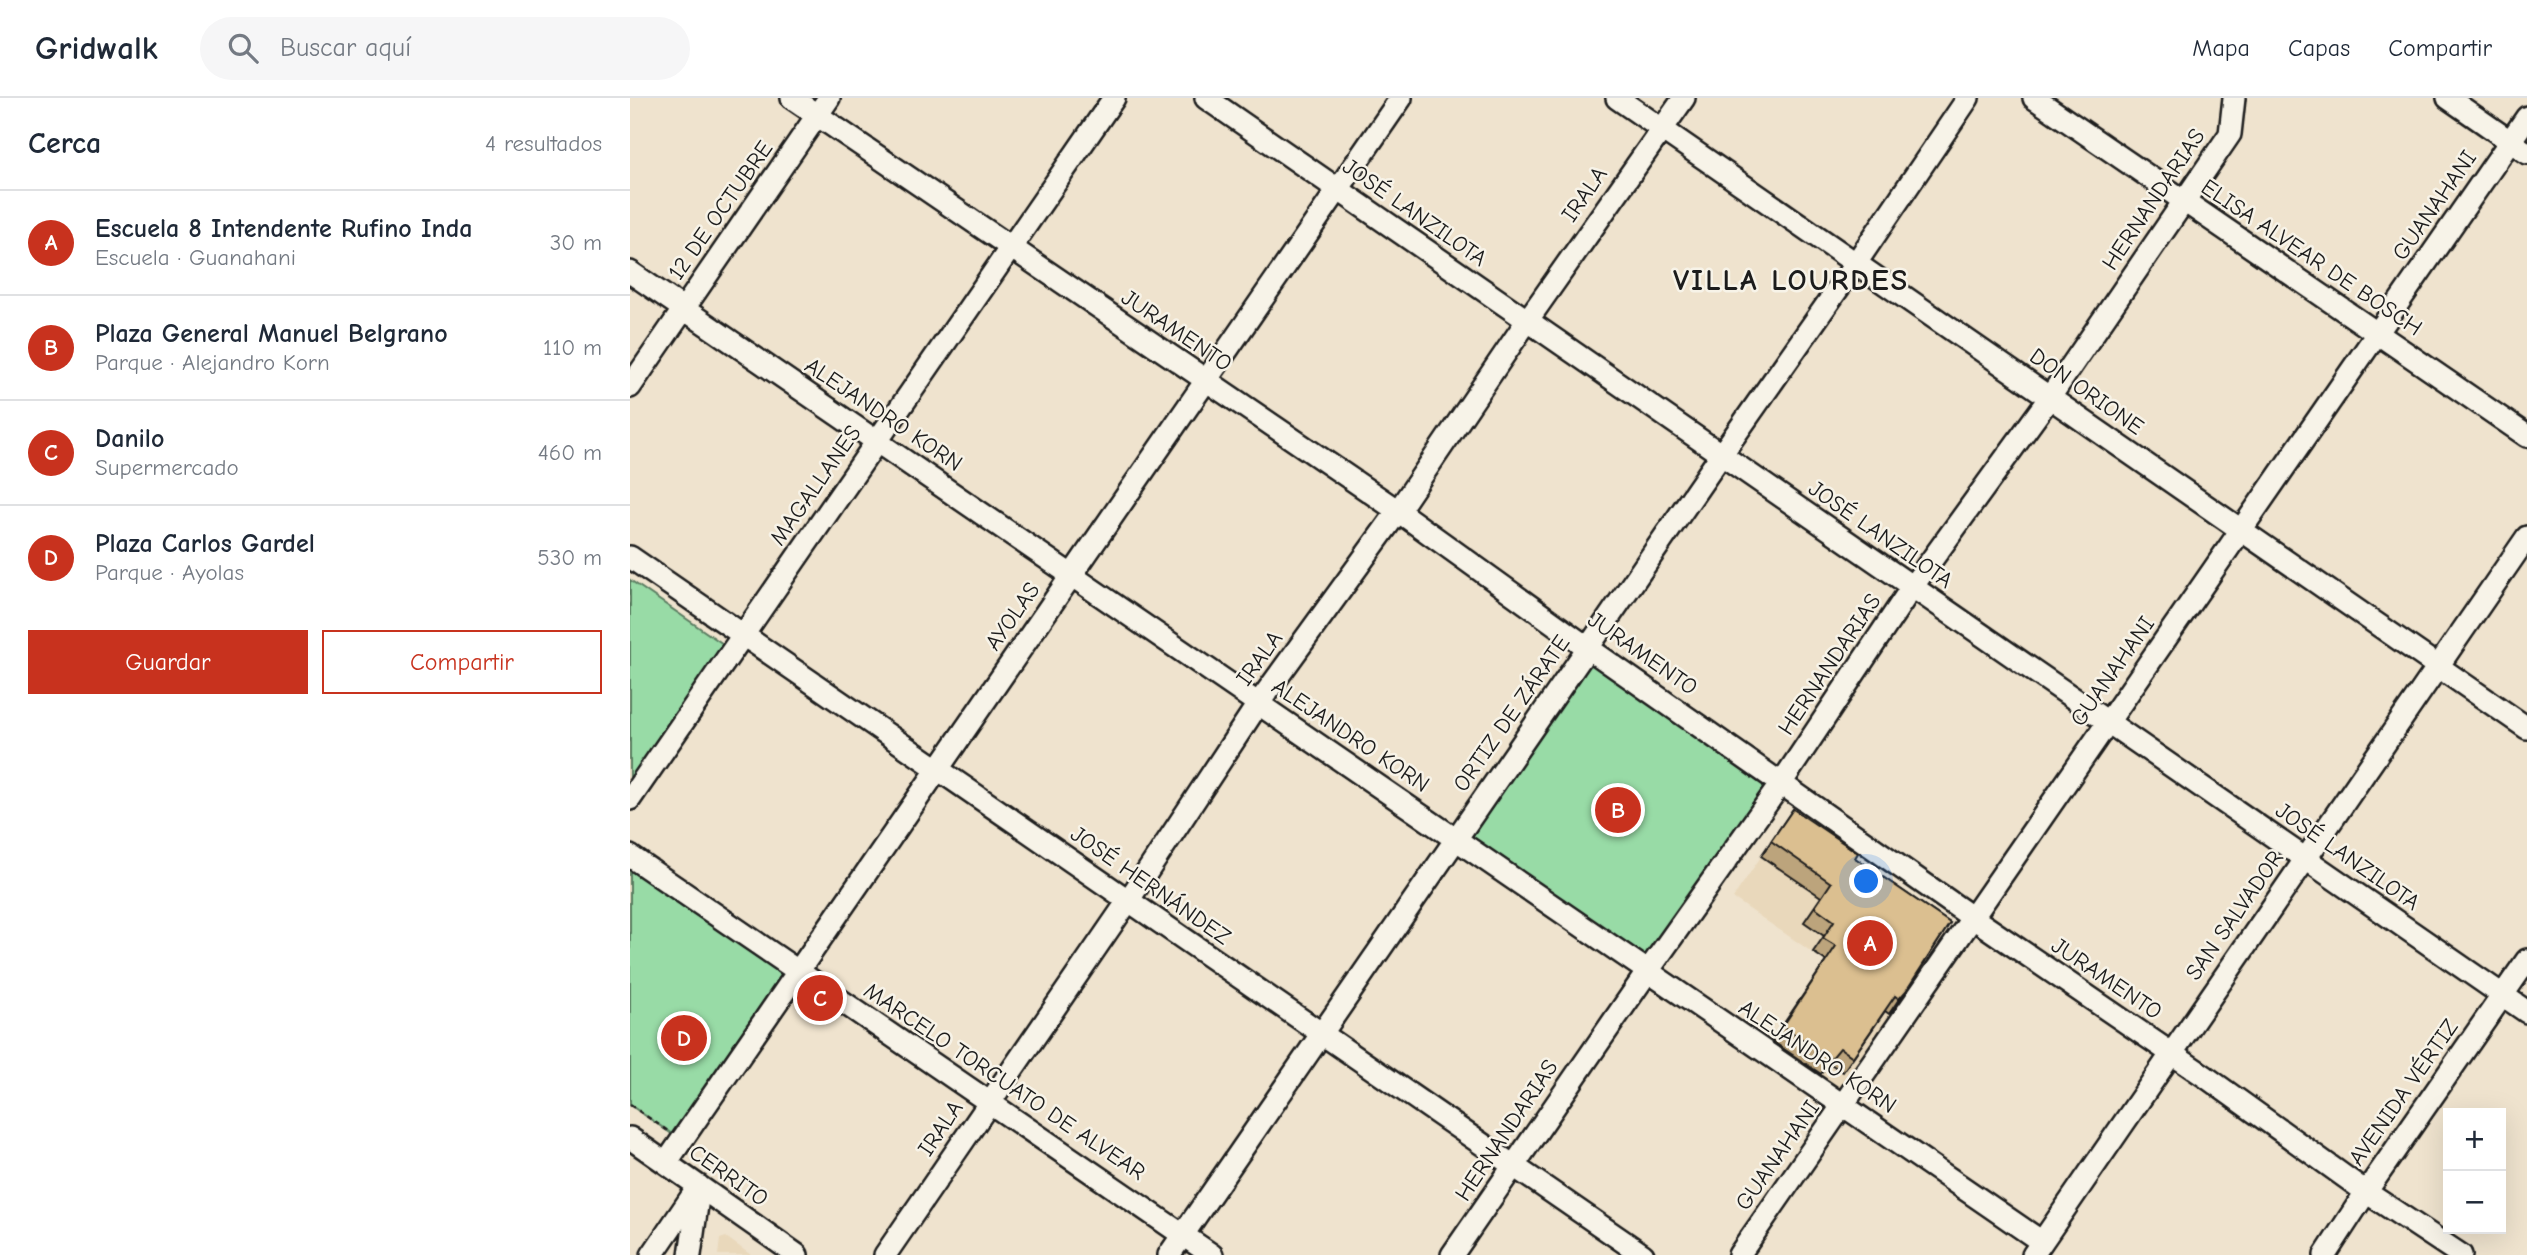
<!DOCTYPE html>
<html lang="es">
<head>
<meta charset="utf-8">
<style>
  body { margin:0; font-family:"Comic Neue",sans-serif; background:#f6f6f7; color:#1f2937 }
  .controls { position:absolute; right:21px; bottom:21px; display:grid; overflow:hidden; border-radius:0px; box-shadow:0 7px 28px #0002 }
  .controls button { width:63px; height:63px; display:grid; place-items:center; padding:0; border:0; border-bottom:2px solid #e0e1e3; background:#fff; color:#1f2937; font:35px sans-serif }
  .you { position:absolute; left:1237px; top:784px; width:24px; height:24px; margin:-18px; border:5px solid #fff; border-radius:50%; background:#1a73e8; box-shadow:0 0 0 10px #1a73e833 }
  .badge { display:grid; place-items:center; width:46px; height:46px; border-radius:50%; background:#c8321e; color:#fff; font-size:23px; font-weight:700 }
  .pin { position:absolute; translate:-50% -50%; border:4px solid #fff; box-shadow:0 2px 7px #0006 }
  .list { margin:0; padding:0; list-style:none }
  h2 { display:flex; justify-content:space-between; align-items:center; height:91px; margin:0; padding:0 28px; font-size:30px }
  h2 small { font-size:23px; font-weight:400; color:#747a83 }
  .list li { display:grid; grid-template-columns:46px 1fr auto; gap:21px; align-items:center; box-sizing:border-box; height:105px; padding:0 28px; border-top:2px solid #e0e1e3 }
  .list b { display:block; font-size:26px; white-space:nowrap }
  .list p { margin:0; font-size:23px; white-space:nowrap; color:#747a83 }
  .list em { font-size:23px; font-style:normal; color:#747a83 }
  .actions { display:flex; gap:14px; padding:21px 28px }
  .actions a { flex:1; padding:16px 0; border:2px solid #c8321e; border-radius:0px; text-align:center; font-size:24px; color:#c8321e }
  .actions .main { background:#c8321e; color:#fff }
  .icon { flex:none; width:38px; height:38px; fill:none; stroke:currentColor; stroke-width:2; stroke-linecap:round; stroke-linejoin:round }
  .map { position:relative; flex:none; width:1897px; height:1157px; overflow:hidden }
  header { display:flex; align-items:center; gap:42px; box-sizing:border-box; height:98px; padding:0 35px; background:#fff; border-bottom:2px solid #e0e1e3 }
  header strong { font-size:33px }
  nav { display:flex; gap:38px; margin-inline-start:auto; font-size:24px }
  .search { width:490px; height:63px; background:#f6f6f7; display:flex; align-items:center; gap:18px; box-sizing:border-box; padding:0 24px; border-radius:38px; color:#747a83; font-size:26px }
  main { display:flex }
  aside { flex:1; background:#fff }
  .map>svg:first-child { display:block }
  .built { fill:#e9d8bb }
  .green { fill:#98dba6; stroke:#5a7c61; stroke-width:2 }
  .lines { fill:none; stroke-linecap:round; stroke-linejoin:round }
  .minor-casing { stroke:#1c1c1c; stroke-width:26 }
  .path { stroke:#1c1c1c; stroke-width:2.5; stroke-dasharray:5 5; stroke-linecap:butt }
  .minor { stroke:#f7f3e8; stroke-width:21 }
  .wall { fill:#bca47c; stroke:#1c1c1c; stroke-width:2 }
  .shaded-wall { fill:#998665; stroke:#1c1c1c; stroke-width:2 }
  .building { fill:#dbbf90; stroke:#1c1c1c; stroke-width:2 }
  .labels { text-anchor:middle; stroke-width:5; stroke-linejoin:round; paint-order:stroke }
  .street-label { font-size:23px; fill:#1c1c1c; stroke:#f7f3e8 }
  .district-label { font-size:30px; font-weight:bold; letter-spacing:2px; fill:#1c1c1c; stroke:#f7f3e8 }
</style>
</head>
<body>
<header>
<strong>Gridwalk</strong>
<div class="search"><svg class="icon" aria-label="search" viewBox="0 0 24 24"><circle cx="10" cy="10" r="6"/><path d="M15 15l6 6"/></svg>Buscar aquí</div>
<nav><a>Mapa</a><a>Capas</a><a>Compartir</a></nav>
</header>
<main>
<aside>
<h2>Cerca<small>4 resultados</small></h2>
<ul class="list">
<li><span class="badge">A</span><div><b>Escuela 8 Intendente Rufino Inda</b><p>Escuela · Guanahani</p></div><em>30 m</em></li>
<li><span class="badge">B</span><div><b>Plaza General Manuel Belgrano</b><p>Parque · Alejandro Korn</p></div><em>110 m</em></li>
<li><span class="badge">C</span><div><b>Danilo</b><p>Supermercado</p></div><em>460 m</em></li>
<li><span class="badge">D</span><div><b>Plaza Carlos Gardel</b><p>Parque · Ayolas</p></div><em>530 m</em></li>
</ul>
<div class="actions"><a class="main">Guardar</a><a>Compartir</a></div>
</aside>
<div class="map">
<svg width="1897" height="1157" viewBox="0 0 1897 1157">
  <rect width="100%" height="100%" fill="#efe3ce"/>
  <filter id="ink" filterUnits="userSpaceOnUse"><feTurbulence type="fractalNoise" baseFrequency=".0143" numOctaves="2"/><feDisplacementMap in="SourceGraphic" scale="14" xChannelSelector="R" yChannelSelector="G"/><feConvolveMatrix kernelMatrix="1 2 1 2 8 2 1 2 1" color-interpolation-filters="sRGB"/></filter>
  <g filter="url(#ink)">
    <!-- built -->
    <path class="built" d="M1159 717 1316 824 1317 836 1211 991 1141 944 1195 863 1103 800Z
      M96 1139 121 1157H88L90 1141Z"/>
    <!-- green -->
    <path class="green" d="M0 482 96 548 0 688Z
      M958 550 1152 684 1018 873 825 741Z
      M0 767 154 873 42 1036 0 1007Z"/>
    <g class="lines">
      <!-- minor casing -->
      <g class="minor-casing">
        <path id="minor" d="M162 0 768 413 958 550 1343 820 1576 979 1736 1094 1831 1157
          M576 0 1897 914
          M987 0 1897 630
          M1404 0 1897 338
          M1818 0 1897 55
          M0 174 1412 1144
          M0 289 199 0
          M0 459 1013 1157
          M0 701 484 0
          M0 758 582 1157
          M0 1040 167 1157
          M36 1065 771 0
          M22 1157 69 1088
          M60 1157 69 1093
          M255 1157 498 803 628 606 768 413 897 223 1054 0
          M539 1157 1091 357 1226 165 1338 0
          M822 1157 1018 873 1152 684 1282 489 1420 299 1600 36 1604 0
          M1109 1157 1897 19
          M1403 1157 1897 439
          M1695 1157 1736 1094 1897 862"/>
      </g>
      <!-- path -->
      <path class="path" d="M0 1007 38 1033"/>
      <!-- minor -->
      <use href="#minor" class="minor"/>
    </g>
    <!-- wall -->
    <path class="wall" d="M1163 711 1225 760 1320 825 1266 908 1259 916 1255 913 1213 974 1199 965 1191 976 1142 943 1196 863 1183 854 1194 838 1174 824 1191 799 1131 758Z"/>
    <!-- shaded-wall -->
    <path class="shaded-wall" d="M1276 893 1266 908 1259 916 1269 901Z"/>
    <!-- building -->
    <path class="building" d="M1163 711 1228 755 1225 760 1320 825 1276 893 1269 901 1265 898 1223 959 1210 950 1201 961 1153 928 1206 848 1193 840 1204 823 1185 809 1201 785 1141 743Z"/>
  </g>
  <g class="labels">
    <!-- street labels -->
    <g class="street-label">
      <text transform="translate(954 96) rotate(-55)" y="8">IRALA</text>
      <text transform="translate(1523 101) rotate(-56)" y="8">HERNANDARIAS</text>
      <text transform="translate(1804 107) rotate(-55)" y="8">GUANAHANI</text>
      <text transform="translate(90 112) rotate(-55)" y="8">12 DE OCTUBRE</text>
      <text transform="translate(785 114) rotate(35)" y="8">JOSÉ LANZILOTA</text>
      <text transform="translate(1682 159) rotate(34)" y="8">ELISA ALVEAR DE BOSCH</text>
      <text transform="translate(547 232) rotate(34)" y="8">JURAMENTO</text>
      <text transform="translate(1457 293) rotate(35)" y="8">DON ORIONE</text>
      <text transform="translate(254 316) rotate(34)" y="8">ALEJANDRO KORN</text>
      <text transform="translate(185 387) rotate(-55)" y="8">MAGALLANES</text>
      <text transform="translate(1251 436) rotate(35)" y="8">JOSÉ LANZILOTA</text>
      <text transform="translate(382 518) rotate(-55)" y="8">AYOLAS</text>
      <text transform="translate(1013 555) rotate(35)" y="8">JURAMENTO</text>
      <text transform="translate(629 560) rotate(-54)" y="8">IRALA</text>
      <text transform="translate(1199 566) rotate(-56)" y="8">HERNANDARIAS</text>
      <text transform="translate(1482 573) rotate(-55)" y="8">GUANAHANI</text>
      <text transform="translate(881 615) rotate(-55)" y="8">ORTIZ DE ZÁRATE</text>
      <text transform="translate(721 637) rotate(34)" y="8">ALEJANDRO KORN</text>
      <text transform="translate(1718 758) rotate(35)" y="8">JOSÉ LANZILOTA</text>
      <text transform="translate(521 787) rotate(35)" y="8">JOSÉ HERNÁNDEZ</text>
      <text transform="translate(1604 817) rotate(-55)" y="8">SAN SALVADOR</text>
      <text transform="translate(1477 880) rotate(34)" y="8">JURAMENTO</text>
      <text transform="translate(1188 958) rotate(34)" y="8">ALEJANDRO KORN</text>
      <text transform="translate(375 983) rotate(34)" y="8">MARCELO TORCUATO DE ALVEAR</text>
      <text transform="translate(1773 994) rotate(-55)" y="8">AVENIDA VÉRTIZ</text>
      <text transform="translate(310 1030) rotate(-56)" y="8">IRALA</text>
      <text transform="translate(876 1032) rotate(-56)" y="8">HERNANDARIAS</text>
      <text transform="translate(1147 1057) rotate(-55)" y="8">GUANAHANI</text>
      <text transform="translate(99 1077) rotate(35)" y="8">CERRITO</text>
    </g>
    <!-- district labels -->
    <g class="district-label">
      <text x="1161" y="192">VILLA LOURDES</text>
    </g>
  </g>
</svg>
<div class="controls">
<button>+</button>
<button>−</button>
</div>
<div class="you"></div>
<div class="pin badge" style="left:1240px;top:845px">A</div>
<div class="pin badge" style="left:988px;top:712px">B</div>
<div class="pin badge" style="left:190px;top:900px">C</div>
<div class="pin badge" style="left:54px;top:940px">D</div>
</div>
</main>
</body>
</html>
